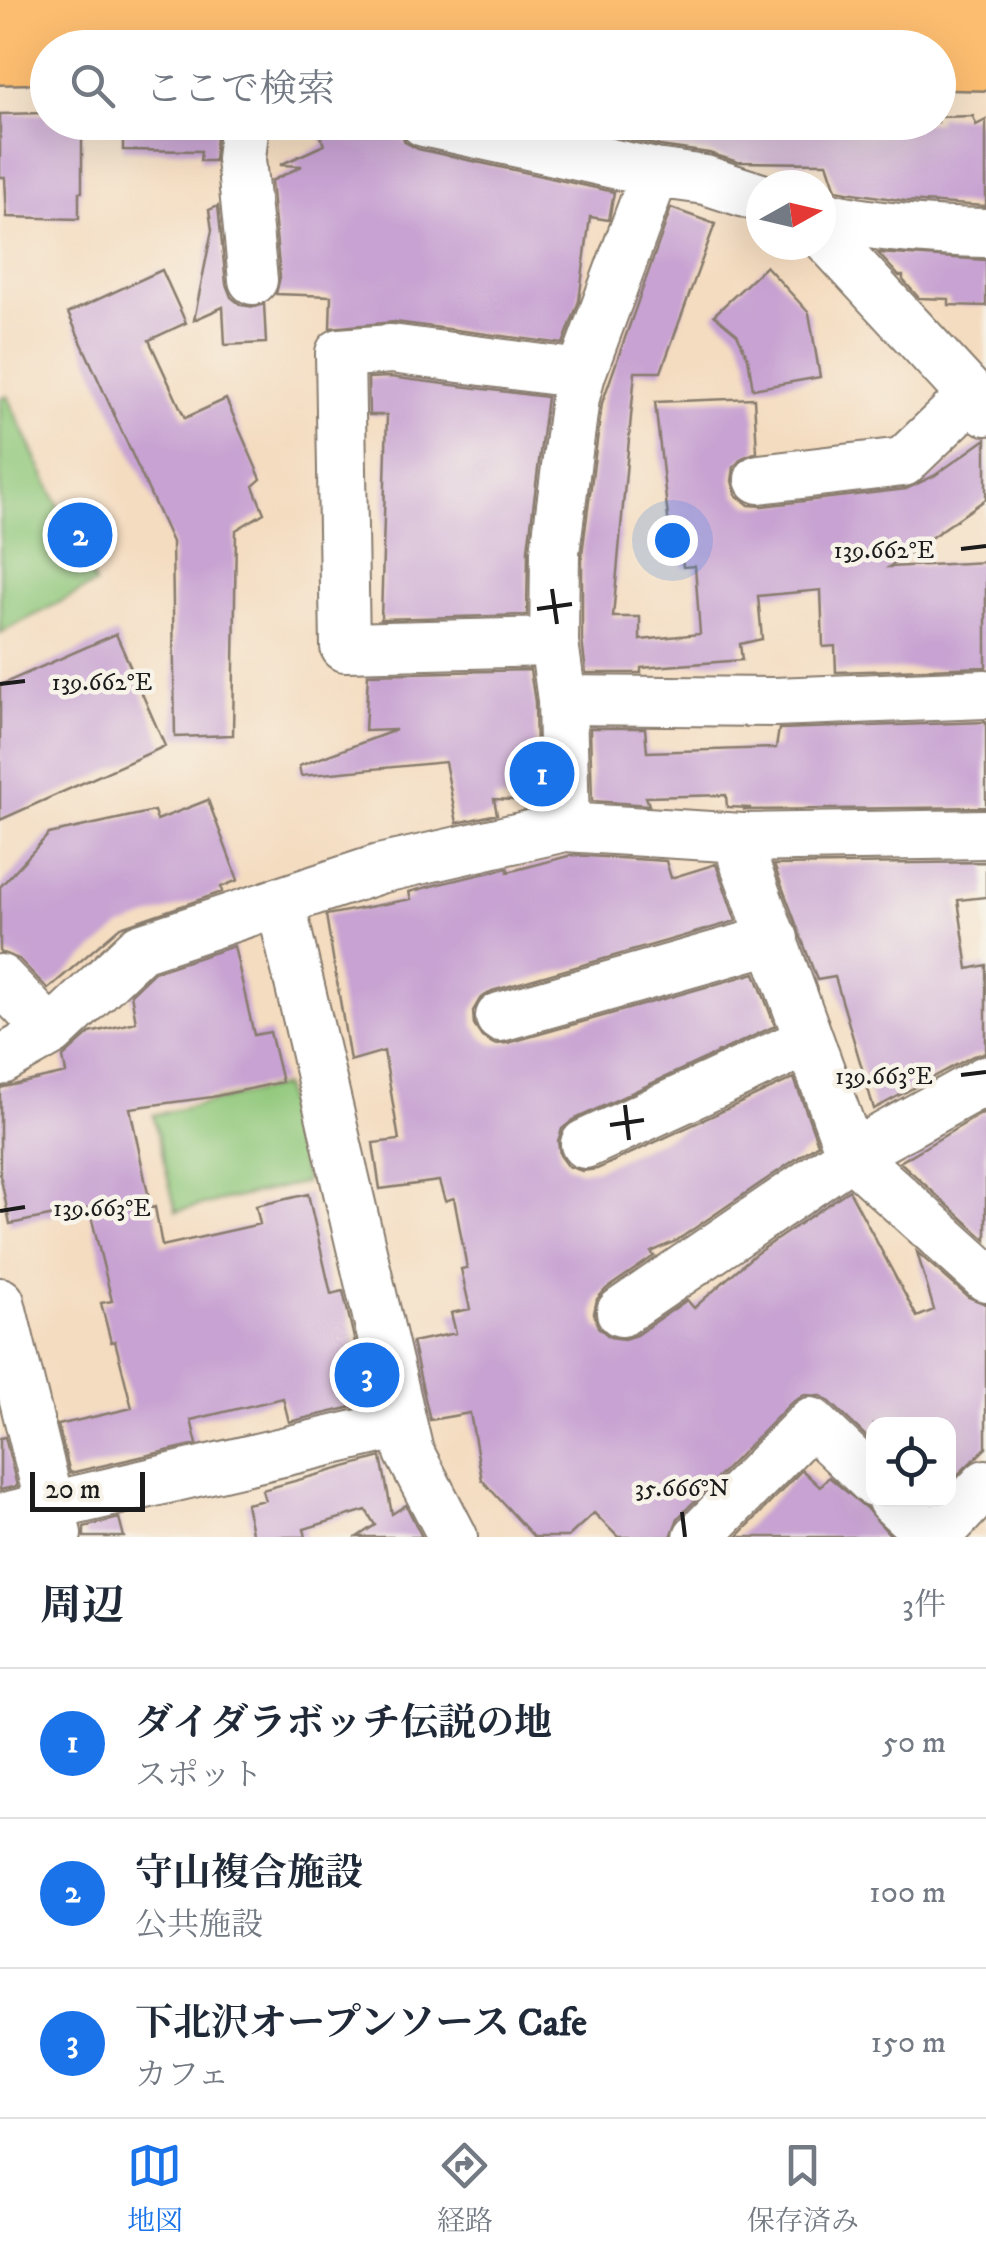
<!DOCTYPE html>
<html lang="ja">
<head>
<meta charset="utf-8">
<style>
  body { margin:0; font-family:"IM FELL DW Pica","Noto Serif JP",serif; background:#f6f6f7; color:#1f2937 }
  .controls { position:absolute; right:30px; bottom:30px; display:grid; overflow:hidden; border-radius:20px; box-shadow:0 10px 40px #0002 }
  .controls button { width:90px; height:90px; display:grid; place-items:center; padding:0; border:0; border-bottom:2px solid #e0e1e3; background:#fff; color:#1f2937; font:50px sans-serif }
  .compass { position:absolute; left:746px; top:170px; width:90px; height:90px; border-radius:50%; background:#fff; box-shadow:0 10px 40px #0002; rotate:82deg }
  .scale { position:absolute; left:30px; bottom:25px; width:115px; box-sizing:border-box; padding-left:10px; border:5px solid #1c1c1c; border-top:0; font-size:28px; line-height:35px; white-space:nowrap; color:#1c1c1c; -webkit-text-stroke:8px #f7f3e8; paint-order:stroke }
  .you { position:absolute; left:672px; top:540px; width:35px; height:35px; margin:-25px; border:8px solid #fff; border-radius:50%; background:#1a73e8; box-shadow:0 0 0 15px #1a73e833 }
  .badge { display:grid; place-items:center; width:65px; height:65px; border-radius:50%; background:#1a73e8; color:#fff; font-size:32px; font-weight:700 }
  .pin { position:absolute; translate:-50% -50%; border:5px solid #fff; box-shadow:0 2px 10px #0006 }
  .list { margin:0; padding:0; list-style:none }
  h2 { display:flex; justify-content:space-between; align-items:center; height:130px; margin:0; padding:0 40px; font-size:42px }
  h2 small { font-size:32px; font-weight:400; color:#747a83 }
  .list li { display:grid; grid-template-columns:65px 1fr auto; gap:30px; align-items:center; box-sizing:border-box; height:150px; padding:0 40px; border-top:2px solid #e0e1e3 }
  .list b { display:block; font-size:38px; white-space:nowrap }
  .list p { margin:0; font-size:32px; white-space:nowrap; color:#747a83 }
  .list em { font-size:32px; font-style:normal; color:#747a83 }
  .icon { flex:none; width:55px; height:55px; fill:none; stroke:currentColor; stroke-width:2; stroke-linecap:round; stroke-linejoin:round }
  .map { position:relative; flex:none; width:986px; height:1537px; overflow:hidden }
  .search { position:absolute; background:#fff; box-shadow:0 10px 40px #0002; left:30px; right:30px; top:30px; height:110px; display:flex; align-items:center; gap:25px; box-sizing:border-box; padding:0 35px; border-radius:55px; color:#747a83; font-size:38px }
  .sheet { height:580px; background:#fff }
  nav { display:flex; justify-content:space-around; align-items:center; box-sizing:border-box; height:140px; border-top:2px solid #e0e1e3; background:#fff; font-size:28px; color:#747a83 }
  nav a { display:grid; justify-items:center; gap:5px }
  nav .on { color:#1a73e8 }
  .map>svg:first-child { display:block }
  .green { fill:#91c87b; stroke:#56724c; stroke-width:2.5 }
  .building { fill:#c7a2d2 }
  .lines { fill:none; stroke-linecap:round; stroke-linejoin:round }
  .minor-casing { stroke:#887c6e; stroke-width:52 }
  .major-casing { stroke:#887c6e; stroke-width:60 }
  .minor { stroke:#fff; stroke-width:48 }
  .major { stroke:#fcbd6f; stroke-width:55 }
  .ticks { fill:none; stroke:#1c1c1c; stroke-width:4 }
  .ticks-label { font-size:25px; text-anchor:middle; fill:#1c1c1c; stroke:#f7f3e8; stroke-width:9; stroke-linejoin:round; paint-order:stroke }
</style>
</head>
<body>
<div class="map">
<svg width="986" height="1537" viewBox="0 0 986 1537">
  <rect width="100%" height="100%" fill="#f7f3e8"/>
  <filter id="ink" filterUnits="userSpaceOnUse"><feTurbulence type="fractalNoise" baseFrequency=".01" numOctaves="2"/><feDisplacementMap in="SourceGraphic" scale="20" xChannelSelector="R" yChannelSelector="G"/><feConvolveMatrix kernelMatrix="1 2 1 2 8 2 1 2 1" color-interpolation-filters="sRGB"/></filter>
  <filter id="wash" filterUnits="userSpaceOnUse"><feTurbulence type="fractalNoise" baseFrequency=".0048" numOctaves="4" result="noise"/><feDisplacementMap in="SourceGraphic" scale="40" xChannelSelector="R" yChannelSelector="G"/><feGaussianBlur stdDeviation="2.25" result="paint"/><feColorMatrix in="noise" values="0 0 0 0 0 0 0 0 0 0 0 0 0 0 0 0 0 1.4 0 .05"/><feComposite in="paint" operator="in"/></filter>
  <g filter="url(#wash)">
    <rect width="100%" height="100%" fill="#f4dcc0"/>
    <!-- green -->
    <path class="green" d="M7 396 95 584 0 633V398Z
      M283 1086 306 1182 176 1211 153 1115Z"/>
    <g id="blocks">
      <!-- building -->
      <path class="building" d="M48 113V122H82V192H79V219L7 217 5 177H0V114Z
        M973 116 976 125 986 120V206L906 201 847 192 836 190 827 163 738 162 709 153 660 146 554 122H938V117Z
        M123 122H217L214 161H200L201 151 123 150Z
        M315 122H397L405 142 418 149 614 192 609 220 590 217 579 301 563 344 395 322 330 328 331 296 276 294 280 277 271 181 302 166 280 165 324 145Z
        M218 206 226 284 231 297 241 305 255 307 264 304 266 343 225 345 223 307 194 320 212 230 209 210Z
        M671 208 715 224 661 372H635L613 617H640V640L700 634 695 566 683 567 680 543 671 544 655 402 754 398 757 452 742 458 734 467 732 481 736 495 749 505 762 506 906 489 934 476 986 439V499L889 567 986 562V667L836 672 835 646 823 647 821 590 758 596 762 639 740 644 742 660 641 668V673H586L582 640V554L602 403Z
        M878 253 986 260V306L949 305V299L919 298 903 280V276H899Z
        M766 266 809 313 820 377 753 389 748 358 737 334 714 315Z
        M162 270 186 323 149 340 185 418 226 399 261 479 253 486 264 513 236 530 233 735 175 737 172 542 68 313Z
        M390 377 547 397 528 549 527 615 381 619 387 415H369L368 378Z
        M116 634 165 746 0 820V685Z
        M530 670 535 702 537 801 494 799 497 814 457 823 445 762 301 776 299 766 396 730 365 731 368 674Z
        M986 722V807L743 810 751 808 727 807 726 795 646 797 649 805 592 801 590 728H645L647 752 776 748 779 729Z
        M208 800 238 880 221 887 222 892 120 927 48 989 19 959 0 952V887L49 834 154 811 157 820Z
        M572 855 666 861 671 878 716 864 736 921 492 991 480 999 473 1011 474 1025 482 1037 494 1044 508 1043 755 973 775 1026 573 1120 562 1129 558 1141 560 1155 568 1166 582 1171 597 1169 794 1078 818 1144 676 1241 651 1252 654 1256 606 1289 597 1299 594 1313 598 1327 610 1337 624 1339 636 1335 687 1300 694 1308 754 1255 849 1190 917 1317 934 1310 917 1252 968 1297 986 1304V1448L948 1484V1424H874V1444L830 1402 821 1396 804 1395 791 1403 678 1518 671 1537H618L594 1513 568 1537H534L482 1480 470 1413 430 1420 412 1342 456 1333 451 1313 470 1309 461 1269 467 1268 454 1198 445 1201 439 1181 380 1189 373 1143 399 1140 384 1051 350 1061 326 915 411 899 409 892 439 884 508 868V872Z
        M986 862V897L958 900 968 969 986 965V1053L973 1056 874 1109 835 977 817 980 774 865Z
        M234 946 254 1035 270 1032 282 1082 212 1097 130 1108 151 1208 155 1207 162 1246 260 1224 256 1206 308 1194 331 1294 343 1291 369 1403 289 1422 283 1398 191 1420 197 1444 70 1473 58 1425 132 1408 115 1341 111 1342 101 1303 112 1301 89 1208 10 1224 0 1174V1088L66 1073 63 1057 90 1033 136 1022 131 994 154 972Z
        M986 1111V1240L900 1162Z
        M5 1437 17 1486 0 1490V1438Z
        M381 1457 392 1514 406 1505 422 1537H357L375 1525 366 1510 304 1529 306 1537H253L246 1504 265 1500 262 1490Z
        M802 1470 820 1487 829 1477 866 1508 892 1537H737Z
        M119 1518 124 1537H84V1527Z"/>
    </g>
  </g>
  <g filter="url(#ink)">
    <use href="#blocks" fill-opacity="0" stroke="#887c6e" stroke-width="2.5"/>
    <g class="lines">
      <!-- minor casing -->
      <g class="minor-casing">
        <path id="minor" d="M245 122 241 159 253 280
          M424 122 655 173 705 180 761 198
          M821 215C876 228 930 232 986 233
          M821 232 986 411
          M759 479 903 462 972 396
          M554 642 345 647 340 353 391 349 581 374
          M562 700 774 702 986 694
          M565 827 562 700 554 642 555 552 575 398 581 374 655 173
          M742 838 743 859 851 1155 986 1277
          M280 901 409 1452 453 1537
          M0 979 51 1032
          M500 1017 774 939
          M0 1061 51 1032 140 948 379 869 565 827 742 838 986 834
          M585 1144 808 1041
          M0 1302 57 1534
          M621 1312 851 1155 986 1080
          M892 1500 932 1537
          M0 1518 402 1424
          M698 1537 811 1422 874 1482
          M936 1537 986 1484"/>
      </g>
      <!-- major casing -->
      <g class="major-casing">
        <path id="major" d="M0 15 986 14
          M0 56 48 55
          M938 61 986 62"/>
      </g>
      <!-- minor -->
      <use href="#minor" class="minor"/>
      <!-- major -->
      <use href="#major" class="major"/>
    </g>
  </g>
  <!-- ticks -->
  <path class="ticks" d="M961 549 986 546M552 589 557 624M537 609 572 604M0 684 25 681M961 1075 986 1072M625 1105 629 1140M610 1125 644 1120M0 1211 25 1207M682 1512 685 1537"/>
  <g class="ticks-label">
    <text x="884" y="558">139.662°E</text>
    <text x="102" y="690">139.662°E</text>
    <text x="884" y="1084">139.663°E</text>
    <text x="102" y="1216">139.663°E</text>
    <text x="682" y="1496">35.666°N</text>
  </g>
</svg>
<div class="controls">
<button><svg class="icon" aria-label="locate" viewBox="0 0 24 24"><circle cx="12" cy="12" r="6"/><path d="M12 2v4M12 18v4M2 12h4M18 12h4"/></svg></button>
</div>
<svg class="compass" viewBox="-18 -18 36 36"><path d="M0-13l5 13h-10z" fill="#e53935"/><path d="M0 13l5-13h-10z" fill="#747a83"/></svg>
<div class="scale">20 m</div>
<div class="you"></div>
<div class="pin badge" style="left:542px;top:774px">1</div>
<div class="pin badge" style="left:80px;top:535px">2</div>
<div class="pin badge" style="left:367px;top:1375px">3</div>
<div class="search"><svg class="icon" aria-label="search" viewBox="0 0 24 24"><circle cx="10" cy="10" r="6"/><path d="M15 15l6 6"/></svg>ここで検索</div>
</div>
<section class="sheet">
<h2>周辺<small>3件</small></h2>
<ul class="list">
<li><span class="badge">1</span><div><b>ダイダラボッチ伝説の地</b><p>スポット</p></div><em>50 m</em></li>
<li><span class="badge">2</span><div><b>守山複合施設</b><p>公共施設</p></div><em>100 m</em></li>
<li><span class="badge">3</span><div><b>下北沢オープンソース Cafe</b><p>カフェ</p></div><em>150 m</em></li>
</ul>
</section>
<nav>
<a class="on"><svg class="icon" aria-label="map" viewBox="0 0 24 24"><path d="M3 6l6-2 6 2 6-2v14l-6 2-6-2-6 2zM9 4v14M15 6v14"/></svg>地図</a>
<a><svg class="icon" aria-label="directions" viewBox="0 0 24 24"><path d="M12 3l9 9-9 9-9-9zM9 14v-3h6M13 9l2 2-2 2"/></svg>経路</a>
<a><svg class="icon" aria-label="saved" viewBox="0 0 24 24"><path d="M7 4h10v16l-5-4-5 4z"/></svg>保存済み</a>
</nav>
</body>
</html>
